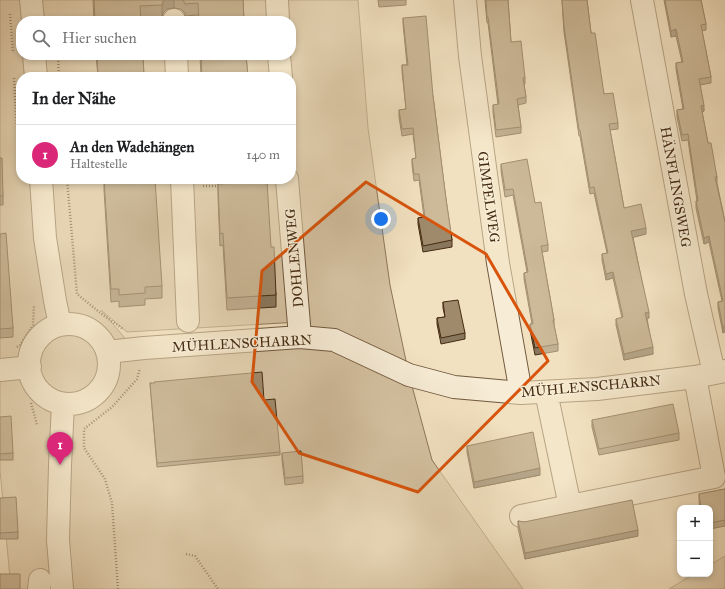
<!DOCTYPE html>
<html lang="de">
<head>
<meta charset="utf-8">
<style>
  body { margin:0; font-family:"IM FELL Great Primer",serif; background:#f2f2f2; color:#202124 }
  .controls { position:absolute; right:12px; bottom:12px; display:grid; overflow:hidden; border-radius:8px; box-shadow:0 2px 6px #0003 }
  .controls button { width:36px; height:36px; display:grid; place-items:center; padding:0; border:0; border-bottom:1px solid #e0e0e0; background:#fff; color:#202124; font:20px sans-serif }
  .you { position:absolute; left:381px; top:219px; width:14px; height:14px; margin:-10px; border:3px solid #fff; border-radius:50%; background:#1a73e8; box-shadow:0 0 0 6px #1a73e833 }
  .badge { display:grid; place-items:center; width:26px; height:26px; border-radius:50%; background:#db2777; color:#fff; font-size:13px; font-weight:700 }
  .pin { position:absolute; translate:-50% -33px; filter:drop-shadow(0 1px 2px #0008) }
  .pin::after { content:''; position:absolute; top:21px; width:14px; height:12px; background:inherit; clip-path:polygon(0 0,100% 0,50% 100%) }
  .list { margin:0; padding:0; list-style:none }
  h2 { display:flex; justify-content:space-between; align-items:center; height:52px; margin:0; padding:0 16px; font-size:17px }
  h2 small { font-size:13px; font-weight:400; color:#757577 }
  .list li { display:grid; grid-template-columns:26px 1fr auto; gap:12px; align-items:center; box-sizing:border-box; height:60px; padding:0 16px; border-top:1px solid #e0e0e0 }
  .list b { display:block; font-size:15px; white-space:nowrap }
  .list p { margin:0; font-size:13px; white-space:nowrap; color:#757577 }
  .list em { font-size:13px; font-style:normal; color:#757577 }
  .icon { flex:none; width:22px; height:22px; fill:none; stroke:currentColor; stroke-width:2; stroke-linecap:round; stroke-linejoin:round }
  .map { position:relative; flex:none; width:725px; height:589px; overflow:hidden }
  .search { position:absolute; background:#fff; box-shadow:0 2px 6px #0003; left:16px; top:16px; width:280px; height:44px; display:flex; align-items:center; gap:10px; box-sizing:border-box; padding:0 14px; border-radius:16px; color:#757577; font-size:15px }
  .panel { position:absolute; background:#fff; box-shadow:0 2px 6px #0003; left:16px; top:72px; width:280px; height:112px; border-radius:16px }
  .map>svg:first-child { display:block }
  .green { fill:#d5c2a2; stroke:#8d765a; fill-rule:evenodd }
  .lines { fill:none; stroke-linecap:round; stroke-linejoin:round }
  .minor-casing { stroke:#70583d; stroke-width:24 }
  .path { stroke:#452b11; stroke-width:2.5; stroke-dasharray:1 2; stroke-linecap:butt }
  .minor { stroke:#f7ecd6; stroke-width:22 }
  .wall { fill:#89775d; stroke:#452b11 }
  .shaded-wall { fill:#6f614c; stroke:#452b11 }
  .building { fill:#9f8a6c; stroke:#452b11 }
  .marked { fill:none; stroke:#d8540c; stroke-width:3; stroke-linejoin:round }
  .labels { text-anchor:middle; stroke-width:3; stroke-linejoin:round; paint-order:stroke }
  .street-label { font-size:14px; fill:#452b11; stroke:#f7ecd6 }
</style>
</head>
<body>
<div class="map">
<svg width="725" height="589" viewBox="0 0 725 589">
  <rect width="100%" height="100%" fill="#f2e1c0"/>
  <filter id="stains"><feTurbulence type="fractalNoise" baseFrequency=".005" numOctaves="4"/><feColorMatrix values="0 0 0 0 .2 0 0 0 0 .09 0 0 0 0 .02 0 0 0 .5 -.17"/></filter>
  <radialGradient id="worn" r=".72"><stop offset=".6" stop-color="#630" stop-opacity="0"/><stop offset="1" stop-color="#630" stop-opacity=".3"/></radialGradient>
  <!-- green -->
  <path class="green" d="M0 0H358L368 128 390 285 409 375 432 460 523 589H11L0 470ZM21 21H291V55H21ZM21 77H291V179H21ZM101 310 127 332 299 322 300 337 135 350Z
    M725 556V589H669L694 574H710V565Z"/>
  <g class="lines">
    <!-- minor casing -->
    <g class="minor-casing">
      <path id="minor" d="M31 0 33 21
        M277 0 278 21
        M465 0 470 56 498 263 521 393
        M642 0 696 294 714 373
        M174 20V21
        M34 55 36 77
        M176 55 177 77
        M279 55 281 77
        M41 179 45 238 55 301 60 325
        M182 179 188 321
        M287 179 300 337
        M29 364a40 40 0 1 1 80 0a40 40 0 1 1-80 0Z
        M107 352 144 348 300 337 334 340 409 375 454 387 521 393 597 389 695 377 725 371
        M0 370 30 367
        M546 392 570 506 714 477 695 377
        M521 516 570 506
        M39 589 40 580
        M62 589 58 540 60 465 63 404"/>
    </g>
    <!-- path -->
    <path class="path" d="M10 14 13 53
      M58 55 59 77
      M14 78 20 175
      M67 179 77 294 103 315 123 329
      M203 186H220
      M17 347 20 345 33 325 34 305
      M31 403 37 425
      M186 554 195 556 218 589
      M118 589 112 503 105 479 84 448V429L112 407 137 379 140 368"/>
    <!-- minor -->
    <use href="#minor" class="minor"/>
  </g>
  <!-- wall -->
  <path class="wall" d="M93 0H243L244 21H198V15L185 16V13L181 9 174 8 167 9 163 13 162 17 141 18V21H94Z
    M378 0H406V5L379 7Z
    M485 0H508L511 42 525 78V84L524 85 526 97V103L518 105 521 127V133L496 137 493 112V105H498L488 23H487Z
    M562 0H587L591 33 604 94 618 123V129L610 130 624 208 646 234 633 237 649 318H647L653 354 624 360 616 325V319L622 318 613 278 606 280 602 260V254L607 253 594 193 590 194 580 136H579L564 32Z
    M664 0H701L706 24V30L702 31 711 77V83L700 85 704 111 702 112 708 143 717 177V183L725 222 723 333 718 308V302L722 301 709 242 704 244 696 208V201H697L688 140 682 141 677 117V110L683 109 676 69V63L682 62 676 36 671 37Z
    M403 18 433 96 446 199 452 240V247L423 252 418 224V218L424 217 419 180 414 181 412 165V159L416 158 413 134 402 136 399 117V110L406 109 402 72V65H407L403 24Z
    M96 55H143L144 77H98Z
    M200 55H246L248 77H201Z
    M0 158 3 196V205H0Z
    M501 164 535 203 548 245V251L542 252 554 320V326L558 344V351L535 355 530 330V324H532L524 279V273L527 272 513 195 505 197 501 171Z
    M104 179 162 286V298L145 299V305L119 307V301L111 302 104 190Z
    M218 184 271 247 276 295V307L227 310 223 245 220 246 218 196Z
    M0 234 13 328V337L0 338Z
    M443 302 465 333V339L441 344 437 324V318L445 317 443 308Z
    M150 383 264 400 280 452V455L157 467Z
    M0 417 13 453V460H0Z
    M592 420 679 433V440L599 455 592 427Z
    M467 446 540 475 474 488 467 452Z
    M282 453 303 476V483L285 485 282 460Z
    M725 489V526L710 529V508H700L699 501V494Z
    M0 498 18 532V539H0Z
    M518 521 524 522 638 536 525 559 518 528Z"/>
  <!-- shaded-wall -->
  <path class="shaded-wall" d="M165 0H174V8L167 9 163 13 162 17V5L163 1Z
    M676 29V36L671 37V31Z
    M704 105V111L701 112V106Z
    M646 228V234L631 238V231Z
    M709 236V242L704 244V238Z
    M613 272V278L606 280V274Z
    M649 312V318L645 319V313Z
    M725 326V332L723 333V327Z
    M653 347V354L624 360V354Z
    M540 468V475L474 488V482Z
    M638 530V536L525 559V553Z"/>
  <!-- building -->
  <path class="building" d="M94 0H165L163 1 162 5 140 6 141 21H95Z
    M183 0H243L244 21H199L198 3 185 4Z
    M486 0H508L511 42 521 41 525 78H523L526 97 517 99 521 127 496 130 493 105 499 104 488 17H487Z
    M562 0H587L591 33H595L604 94 613 93 618 123 609 124 624 208 641 204 646 228 631 231 649 312 645 313 653 347 624 354 616 319 623 317 613 272 606 274 602 254 608 253 594 187 590 188 580 130H579L564 26Z
    M665 0H701L706 24 701 25 711 77 699 79 704 105 701 106 708 143H711L717 177H715L725 222V326L723 327 718 302 723 301 709 236 704 238 696 201H698L688 134 682 135 677 110 684 109 676 63 683 62 676 29 671 31Z
    M426 16 433 96 446 199 452 240 423 246 418 218 425 217 419 174H414L412 159 416 158 413 128 402 129 399 110 406 109 402 65H408L403 18Z
    M97 55H143L144 77H98Z
    M201 55H246L248 77H202Z
    M0 158H2L3 196H0Z
    M527 159 535 203 541 202 548 245 541 246 554 320H553L558 344 535 348 530 324H533L524 273 528 272 513 189 505 190 501 164Z
    M104 179H155L162 286 145 287V293L119 295V289H111Z
    M267 181 271 247H274L276 295 227 298 223 233 220 234 218 184Z
    M6 233 13 328 0 329V234Z
    M458 300 465 333 441 338 437 318 445 317 443 302Z
    M262 372 264 400 275 399 280 452 157 463 150 383H155L154 382Z
    M673 404 679 433 599 449 592 420Z
    M11 416 13 453 0 454V417Z
    M533 432 540 468 474 482 467 446Z
    M301 451 303 476 285 478 282 453Z
    M725 489V520L710 523V508H701L699 494Z
    M16 497 18 532 0 533V498Z
    M632 500 638 530 525 553 518 521 524 522Z
    M0 574H20V589H0Z"/>
  <!-- marked area -->
  <path d="M0 0H725V589H0ZM366 182 486 254 548 361 418 492 299 453 252 382 262 271Z" fill="#f2e1c0" fill-opacity=".55" fill-rule="evenodd"/>
  <path class="marked" d="M366 182 486 254 548 361 418 492 299 453 252 382 262 271Z"/>
  <g class="labels">
    <!-- street labels -->
    <g class="street-label">
      <text transform="translate(676 187) rotate(80)" y="5">HÄNFLINGSWEG</text>
      <text transform="translate(489 197) rotate(82)" y="5">GIMPELWEG</text>
      <text transform="translate(294 258) rotate(-95)" y="5">DOHLENWEG</text>
      <text transform="translate(242 343) rotate(-3)" y="5">MÜHLENSCHARRN</text>
      <text transform="translate(591 386) rotate(-5)" y="5">MÜHLENSCHARRN</text>
    </g>
  </g>
  <rect width="100%" height="100%" filter="url(#stains)"/>
  <rect width="100%" height="100%" fill="url(#worn)"/>
</svg>
<div class="controls">
<button>+</button>
<button>−</button>
</div>
<div class="you"></div>
<div class="pin badge" style="left:60px;top:465px">1</div>
<div class="search"><svg class="icon" aria-label="search" viewBox="0 0 24 24"><circle cx="10" cy="10" r="6"/><path d="M15 15l6 6"/></svg>Hier suchen</div>
<section class="panel">
<h2>In der Nähe<small></small></h2>
<ul class="list">
<li><span class="badge">1</span><div><b>An den Wadehängen</b><p>Haltestelle</p></div><em>140 m</em></li>
</ul>
</section>
</div>
</body>
</html>
